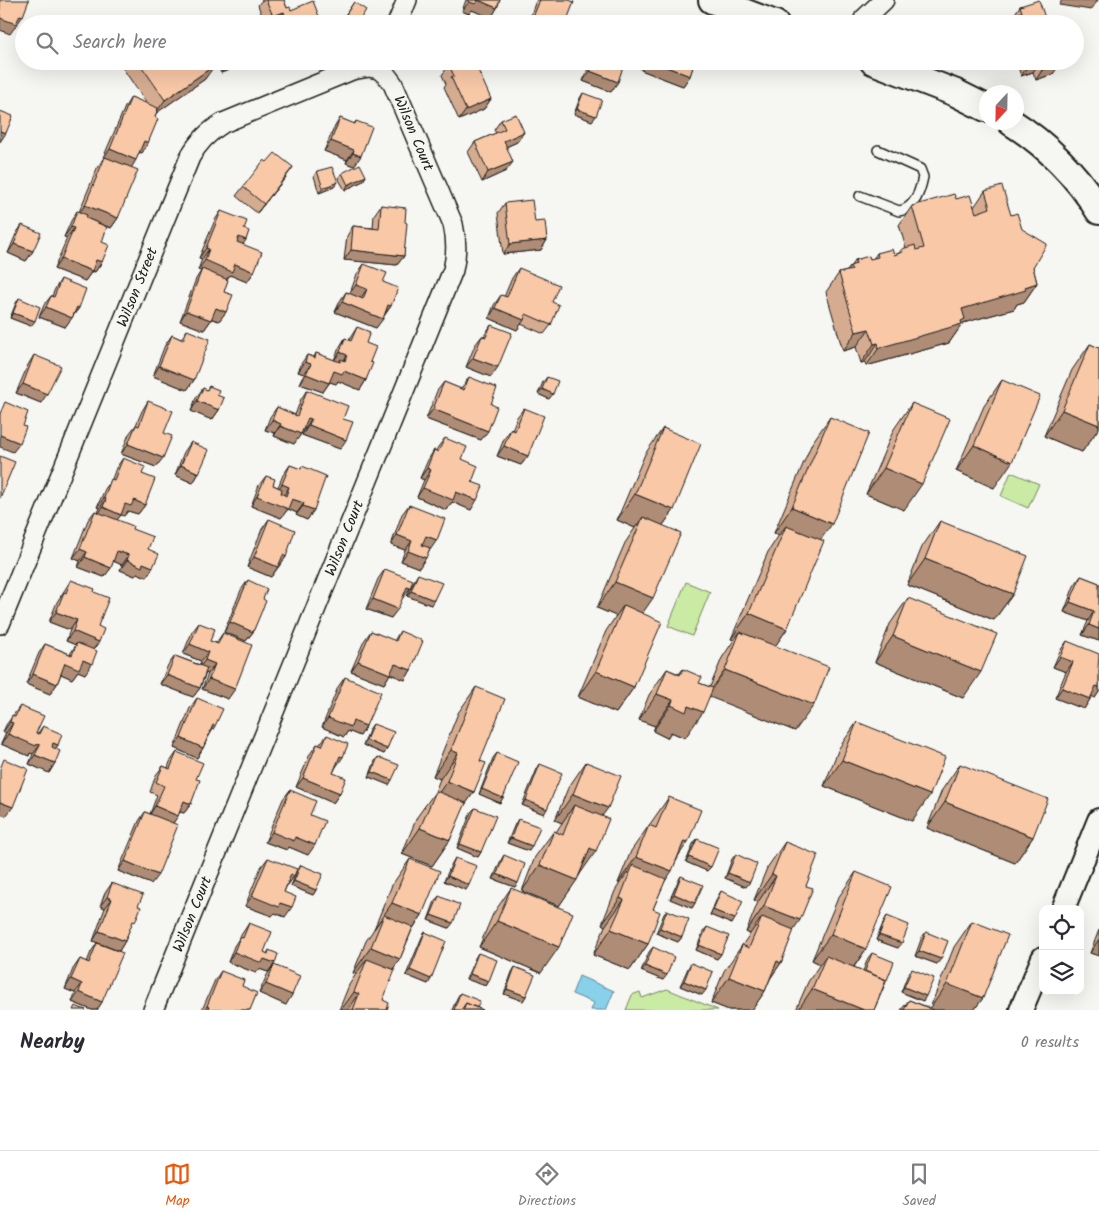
<!DOCTYPE html>
<html lang="en">
<head>
<meta charset="utf-8">
<style>
  body { margin:0; font-family:Kalam,sans-serif; background:#f7f7f7; color:#2b2b33 }
  .controls { position:absolute; right:15px; bottom:15px; display:grid; overflow:hidden; border-radius:10px; box-shadow:0 5px 20px #0002 }
  .controls button { width:45px; height:45px; display:grid; place-items:center; padding:0; border:0; border-bottom:1px solid #e1e1e2; background:#fff; color:#2b2b33; font:25px sans-serif }
  .compass { position:absolute; left:979px; top:85px; width:45px; height:45px; border-radius:50%; background:#fff; box-shadow:0 5px 20px #0002; rotate:202deg }
  .list { margin:0; padding:0; list-style:none }
  h2 { display:flex; justify-content:space-between; align-items:center; height:65px; margin:0; padding:0 20px; font-size:21px }
  h2 small { font-size:16px; font-weight:400; color:#7c7c81 }
  .icon { flex:none; width:28px; height:28px; fill:none; stroke:currentColor; stroke-width:2; stroke-linecap:round; stroke-linejoin:round }
  .map { position:relative; flex:none; width:1099px; height:1010px; overflow:hidden }
  .search { position:absolute; background:#fff; box-shadow:0 5px 20px #0002; left:15px; right:15px; top:15px; height:55px; display:flex; align-items:center; gap:12px; box-sizing:border-box; padding:0 18px; border-radius:28px; color:#7c7c81; font-size:19px }
  .sheet { height:140px; background:#fff }
  nav { display:flex; justify-content:space-around; align-items:center; box-sizing:border-box; height:70px; border-top:1px solid #e1e1e2; background:#fff; font-size:14px; color:#7c7c81 }
  nav a { display:grid; justify-items:center; gap:2px }
  nav .on { color:#ea580c }
  .map>svg:first-child { display:block }
  .green { fill:#caeba3; stroke:#738460 }
  .water { fill:#89d0ea; stroke:#5d8898 }
  .lines { fill:none; stroke-linecap:round; stroke-linejoin:round }
  .service-casing { stroke:#1c1c1c; stroke-width:12 }
  .minor-casing { stroke:#1c1c1c; stroke-width:22 }
  .tertiary-casing { stroke:#1c1c1c; stroke-width:26 }
  .secondary-casing { stroke:#1c1c1c; stroke-width:30 }
  .service { stroke:#f6f6f2; stroke-width:9 }
  .minor { stroke:#f6f6f2; stroke-width:19 }
  .tertiary { stroke:#f6f6f2; stroke-width:22 }
  .secondary { stroke:#f6f6f2; stroke-width:26 }
  .wall { fill:#d5ac90; stroke:#1c1c1c }
  .shaded-wall { fill:#ae8c75; stroke:#1c1c1c }
  .building { fill:#f8c8a7; stroke:#1c1c1c }
  .labels { text-anchor:middle; stroke-width:4; stroke-linejoin:round; paint-order:stroke }
  .street-label { font-size:15px; fill:#1c1c1c; stroke:#f6f6f2 }
</style>
</head>
<body>
<div class="map">
<svg width="1099" height="1010" viewBox="0 0 1099 1010">
  <rect width="100%" height="100%" fill="#f6f6f2"/>
  <filter id="ink" filterUnits="userSpaceOnUse"><feTurbulence type="fractalNoise" baseFrequency=".02" numOctaves="2"/><feDisplacementMap in="SourceGraphic" scale="10" xChannelSelector="R" yChannelSelector="G"/><feConvolveMatrix kernelMatrix="1 2 1 2 8 2 1 2 1" color-interpolation-filters="sRGB"/></filter>
  <g filter="url(#ink)">
    <!-- green -->
    <path class="green" d="M1011 472 1039 484 1028 508 1001 496Z
      M686 582 710 592 692 636 668 626Z
      M667 989 718 1010H626L632 995 640 992 642 998Z"/>
    <!-- water -->
    <path class="water" d="M579 976 614 991 606 1010H591L594 1003 572 994Z"/>
    <g class="lines">
      <!-- service casing -->
      <g class="service-casing">
        <path id="service" d="M860 196 899 211C915 209 920 191 923 177L920 169 878 150"/>
      </g>
      <!-- minor casing -->
      <g class="minor-casing">
        <path id="minor" d="M397 24 407 0
          M862 24 864 19 884 0
          M0 624 190 157C198 142 208 132 223 123L352 70 369 67 379 69 382 61
          M153 1010 453 270C457 254 457 241 453 224L393 84 387 76 379 69"/>
      </g>
      <!-- tertiary casing -->
      <g class="tertiary-casing">
        <path id="tertiary" d="M1063 909 1099 820
          M1021 1010 1043 958"/>
      </g>
      <!-- secondary casing -->
      <g class="secondary-casing">
        <path id="secondary" d="M712 0 775 24
          M873 61 956 93 986 108
          M1011 122C1046 144 1078 176 1099 211"/>
      </g>
      <!-- service -->
      <use href="#service" class="service"/>
      <!-- minor -->
      <use href="#minor" class="minor"/>
      <!-- tertiary -->
      <use href="#tertiary" class="tertiary"/>
      <!-- secondary -->
      <use href="#secondary" class="secondary"/>
    </g>
    <!-- wall -->
    <path class="wall" d="M262 0H284L287 8 322 24H278L277 22 271 24H265L258 5Z
      M466 0H500L497 8 491 18 472 10 469 14 462 11Z
      M537 0H569L567 20 577 24H528L535 3Z
      M354 2 357 24H346L341 21Z
      M1020 6 1047 24H1004L1010 16 1014 15Z
      M118 61H213L205 79 156 113 155 117 148 143 142 153 140 152 131 167 118 218 111 228 86 218 102 242V262L95 272 92 271 85 281 54 269 67 238 64 237 71 221 77 211 79 212 98 166 104 159 103 158 125 107 131 97 147 104Z
      M216 61H252L221 73Z
      M591 61H625L611 92 583 81Z
      M644 61H695L690 76 683 86 641 70Z
      M1016 61H1059L1053 74 1036 80 1033 72 1021 76Z
      M449 65 491 99 484 109 459 120 444 87 446 84 442 75Z
      M583 93 596 116 592 121 574 114 580 98Z
      M340 118 354 124 356 121 354 166 346 163 347 160 324 151 334 128Z
      M501 120 524 132 517 142 506 147V171L482 182 468 152 475 142 496 133 494 130Z
      M317 171 338 182 334 187 319 193 314 176Z
      M342 173 366 176 363 181 345 190 338 178Z
      M286 177 257 213 236 196 243 187Z
      M985 191 1011 215 1033 267 1037 283 1024 302 1017 304 1014 309 963 323 949 343 866 366 865 362 861 363 856 347 843 351 826 292 839 273 847 271 855 260 870 259H873L877 253 894 255 899 253 902 249 906 248 899 225 912 206 956 199 974 207Z
      M505 203 535 222 547 240 541 250 503 254 498 213Z
      M381 205 405 222 404 256 397 265 344 260 347 236 353 226 373 228 374 215Z
      M221 211 244 229 243 244 254 272 247 282 230 275 227 279 224 292 226 312 219 321 212 319 204 330 180 321 196 279 201 271 198 270 202 259 199 258 215 220Z
      M22 225 33 251 26 261 8 253 16 234Z
      M364 264 383 282 391 306 376 328 335 312 340 301 346 292 350 293 357 274Z
      M519 268 552 302 551 325 544 334 521 324 517 330 489 318 494 305 501 295 504 297 512 278Z
      M61 279 79 308 65 327 39 317 44 305 51 296H52L55 289Z
      M19 298 31 326 10 318 16 303Z
      M491 325V377L466 367 475 345 482 336H484Z
      M357 327 366 343 370 362 366 380 360 390 338 381 336 384 330 382 323 392 300 384 304 374 298 372 301 364 307 355 314 357 316 353 334 360 339 348 345 338 349 340Z
      M187 330 194 380 187 390 153 376 165 345 172 335 181 339Z
      M1090 344 1099 348V428L1082 452 1044 436 1072 370Z
      M34 355 41 403 16 393 28 365Z
      M469 377 491 404 481 440 426 419 437 391 444 382 461 389Z
      M547 377 549 399 538 394 543 382Z
      M1002 380 994 488 956 471 984 406Z
      M209 386 217 395 219 410 212 420 191 411 196 398 203 388 207 390Z
      M307 390 343 419 340 449 302 435 305 429 304 428 301 434 294 444 274 436 275 433 265 430 270 417 277 407 295 415 301 399Z
      M148 401 164 433 156 467 121 454 129 434 136 425 142 411Z
      M912 403 904 510 866 494 894 429Z
      M524 408 528 456 521 465 497 456 504 439 511 429 512 430 517 417Z
      M830 417 820 540 787 629 775 646 795 731 709 696 685 738 671 732 667 738 653 731 655 726 639 720 649 695 667 669 679 674 683 669 699 683 710 687 722 658 734 640 731 639 768 552 779 535 774 533 812 443Z
      M663 428 674 510 663 525 643 613 634 687 616 713 578 697 606 631 616 616 597 608 625 543 635 528 617 520 645 454Z
      M445 438 462 459 472 482 471 510 452 502 446 510 417 497 424 480 420 478 428 460 434 450 436 451 438 447Z
      M191 442 199 473 193 483 175 475 184 452Z
      M123 458 142 474 145 505 138 514 128 511 124 516 121 514 117 520 132 529 148 549 153 567 147 577 137 573 135 576 120 570 122 565 113 561 111 568 104 577 78 567 80 561 73 558 88 520 95 511 98 512 100 508 97 507 105 489 112 479 116 468Z
      M290 465 300 469 302 466 314 510 307 520 296 515 297 513 288 509 281 518 251 506 259 485 266 476 273 485 278 487 283 475Z
      M409 505 430 550V549L419 568 401 561 405 550 391 545 402 514Z
      M269 519 286 557 271 577 247 567 262 529Z
      M940 521 1013 594 994 620 907 585 922 547Z
      M385 569 410 588 402 598 391 618 366 609 378 579Z
      M418 574 431 605 407 596 415 579Z
      M1081 576 1099 583V641L1082 635 1088 621 1064 612 1074 586Z
      M71 580 94 592 98 626 93 650 85 674 78 671 72 679 61 674 57 684 50 694 26 684 39 653 45 644 70 654 76 645 66 641 70 630 49 622 57 602Z
      M248 580 263 599 253 632 246 641 224 632 241 590Z
      M908 598 963 698 875 662 890 624Z
      M199 623 210 641 216 643 223 633 228 699 202 689 208 674 206 673 200 688 193 697 160 684 168 665 175 656 200 665 201 661 183 654 192 632Z
      M371 631 394 641 400 631 411 670 405 680 390 674 384 684 351 671 364 641Z
      M1067 641 1099 670V692L1095 698 1092 696 1084 709 1055 698 1066 672 1053 667 1060 651Z
      M345 677 366 726 360 736 348 731 344 737 322 727 338 687Z
      M476 687 480 761 474 792 464 806 450 840 432 866 402 854 417 817 435 792 440 779 433 776 458 713Z
      M197 698 209 736 203 748 197 758 174 748 190 708Z
      M20 706 36 733H38L43 726 58 745 55 749V763L49 773 29 764 33 754 30 753 29 756 1 744 6 733 3 732 6 725Z
      M857 722 912 821 824 786 839 748Z
      M373 724 387 749 384 754 363 745 370 728Z
      M327 735 336 767 333 773 340 793 333 803 296 787 310 754 317 744 319 745Z
      M177 752 196 779 191 804 184 813 180 812 173 823 151 884 118 871 139 821 145 812 150 814 157 795 150 792 156 775 163 766 168 768 170 762Z
      M497 753 500 803 479 794 493 758Z
      M378 757 389 785 369 777 375 761Z
      M586 762 602 817 579 876 559 906 522 891 535 857 554 831 556 832 562 823 555 820 568 788Z
      M540 764 544 814 522 805 537 769Z
      M960 764 1033 837 1015 863 927 828 942 790Z
      M290 790 310 815 308 855 289 847 287 850 265 842 283 799Z
      M669 797 678 858 664 883 653 909 648 944 630 970 593 955 605 926 602 924 615 891 620 883H618L631 851Z
      M475 808 481 852 478 857 457 848 471 812Z
      M518 819 529 851 507 843 515 824Z
      M697 839 707 871 686 862 693 844Z
      M785 842 806 886 793 930 781 963 771 977 765 991 752 1010H729L711 1003 724 971 750 934 746 932 758 902 754 900 767 868Z
      M736 854 746 887 725 878 732 859Z
      M504 855 515 887 493 879 501 860Z
      M268 858 294 876 288 885H287L284 892 285 917 275 913 272 916 245 906 261 867Z
      M455 858 466 890 444 881 452 863Z
      M410 859 422 915 412 930 400 959 393 969 383 1000 387 1010H339L349 985 356 974 353 973 366 941 374 929 392 885Z
      M301 865 316 890 313 895 291 886 297 870Z
      M856 872 866 949 854 967 863 971 868 958 872 953 886 982 874 1010H796L808 982 820 964 812 960 838 898Z
      M681 876 695 903 692 908 670 899 678 881Z
      M112 883 138 906 125 941 119 951 93 941 105 908 100 906 105 893Z
      M511 888 541 973 479 947 493 914Z
      M721 891 732 924 710 915 718 896Z
      M439 896 449 928 428 920 435 901Z
      M667 910 682 937 678 942 656 933 664 914Z
      M887 916 898 948 876 940 884 921Z
      M972 921 983 998 974 1010H901L909 1000 930 1008 954 947Z
      M249 923 264 952 267 954 269 950 275 963 268 972 259 969 256 973 228 962 234 946Z
      M707 927 721 954 717 959 696 950 703 932Z
      M1099 930V956L1090 953Z
      M425 932 431 979 428 984 406 975 422 937Z
      M926 932 937 964 915 956 922 937Z
      M97 943 102 1002 97 1010H92L72 1002 75 993 65 989 73 969 80 959 87 962 91 952Z
      M653 947 663 980 641 971 649 952Z
      M478 953 489 981 486 986 466 979 475 958Z
      M691 963 702 995 680 986 688 968Z
      M274 965 286 1005 259 993 267 975Z
      M515 967 526 996 523 1001 504 994 512 972Z
      M912 969 923 1001 901 992 908 974Z
      M221 971 242 986 250 1010H202L215 980Z
      M460 993 477 1008 483 1010H452L457 998Z"/>
    <!-- shaded-wall -->
    <path class="shaded-wall" d="M478 0 497 8 491 18 472 10 469 14 462 11 469 2Z
      M1062 0H1098L1091 10 1059 5Z
      M284 12 277 22 271 24H268L273 16Z
      M20 15 23 16 10 34 0 30V18Z
      M533 17 551 24H529Z
      M234 61H252L221 73 227 64Z
      M647 61H651L690 76 683 86 641 70Z
      M1040 62 1033 72 1021 76 1027 67Z
      M1060 64 1053 74 1036 80 1042 70Z
      M215 65 205 79 155 114 165 100Z
      M590 71 618 82 611 92 583 81Z
      M491 99 484 109 459 120 466 110Z
      M577 109 596 116 592 121 574 114Z
      M0 131 6 133 0 142Z
      M524 132 517 142 497 151 504 141Z
      M144 141 148 143 142 153 138 151Z
      M331 141 354 150 347 160 324 151Z
      M110 149 136 160 130 170 105 157 104 159 103 158Z
      M353 153 361 156 354 166 346 163Z
      M513 162 506 171 482 182 488 172Z
      M293 167 286 177 257 213 264 204Z
      M366 176 363 181 345 190 348 185Z
      M338 182 334 187 319 193 323 188Z
      M85 205 118 218 111 228 78 215Z
      M71 227 74 228 67 238 64 237Z
      M239 237 246 240 239 250 232 247Z
      M547 240 541 250 503 254 510 244Z
      M14 244 33 251 26 261 8 253Z
      M206 248 209 249 202 259 199 258Z
      M351 250 404 256 397 265 344 260Z
      M61 259 92 271 85 281 54 269Z
      M96 260 102 262 95 272 90 270Z
      M205 260 235 264 254 272 247 282 230 275 225 281 202 269 201 271 198 270Z
      M1037 283 1024 302 1017 304 1014 309 963 323 949 343 866 366 879 348 962 309 1025 287Z
      M356 285 367 289 360 299 349 294Z
      M342 302 383 319 376 328 335 312Z
      M388 305 391 306 384 315Z
      M46 307 72 318 65 327 39 317Z
      M77 307 79 308 72 317Z
      M216 308 226 312 219 321 209 318Z
      M495 308 524 320 517 330 489 318Z
      M186 311 211 320 204 330 180 321Z
      M13 313 35 321 31 326 10 318Z
      M869 329 856 347 843 351 856 332Z
      M878 343 865 362 861 363 874 344Z
      M340 352 347 355 341 365V359L338 364 333 362Z
      M473 358 498 367 491 377 466 367Z
      M305 362 311 364 304 374 298 372Z
      M159 366 194 380 187 390 153 376Z
      M334 371H344L366 380 360 390 338 381 336 384 327 381Z
      M306 374 329 383 323 392 300 384Z
      M23 384 47 394 41 403 16 393Z
      M542 389 553 394 549 399 538 394Z
      M197 401 219 410 212 420 191 411Z
      M433 409 488 431 481 440 426 419Z
      M1062 410 1099 425V428L1082 452 1044 436Z
      M308 418 311 419 305 429 301 427Z
      M272 420 281 424 275 433 265 430Z
      M309 425 346 440 340 449 302 435Z
      M280 426 301 434 294 444 274 436Z
      M0 435 20 443 13 452 0 447Z
      M128 444 163 458 156 467 121 454Z
      M974 445 1012 462 994 488 956 471Z
      M504 446 528 456 521 465 497 456Z
      M181 465 199 473 193 483 175 475Z
      M427 468 431 470 424 480 420 478Z
      M884 468 922 484 904 510 866 494Z
      M282 484 289 487 283 497 275 494Z
      M423 488 456 492 477 500 471 510 452 502 446 510 417 497Z
      M635 494 674 510 655 536 643 517 635 528 617 520Z
      M257 496 292 499 304 503 297 513 288 509 281 518 251 506Z
      M104 498 106 499 100 508 97 507Z
      M134 500 145 505 138 514 128 511 124 516 118 514 125 504Z
      M303 506 314 510 307 520 296 515Z
      M103 507 121 515 114 524 96 517Z
      M792 507 832 524 813 550 786 526 779 535 774 533Z
      M397 535 412 541 405 550 391 545Z
      M426 536 437 540 430 550 419 545Z
      M80 549 87 552 80 561 73 558Z
      M117 551 129 555 122 565 111 560Z
      M408 551 426 558 419 568 401 561Z
      M283 555 286 557 279 566 276 565Z
      M85 557 111 568 104 577 78 567Z
      M254 557 278 567 271 577 247 567Z
      M925 559 1013 594 994 620 907 585Z
      M127 560 143 563 153 567 147 577 137 573 135 576 120 570Z
      M615 582 653 598 635 624 624 605 616 616 597 608Z
      M407 587 410 588 403 598 400 597Z
      M411 591 434 600 431 605 407 596Z
      M373 599 398 609 391 618 366 609Z
      M1070 602 1094 611 1088 621 1064 612Z
      M56 612 77 620 70 630 49 622Z
      M749 613 787 629 769 655 740 632 734 640 731 639Z
      M230 622 253 632 246 641 224 632Z
      M1089 625 1099 629V641L1082 635Z
      M73 631 99 642 92 651 77 643 76 645 66 641Z
      M893 636 981 672 963 698 875 662Z
      M190 644 208 652 201 661 183 654Z
      M1060 657 1073 662 1066 672 1053 667Z
      M83 660 92 664 85 674 78 671 72 679 59 673 65 663Z
      M205 660 215 664 208 674 198 670Z
      M358 661 390 674 384 684 351 671Z
      M395 664 411 670 405 680 388 673Z
      M725 670 814 705 795 731 707 696Z
      M596 671 634 687 616 713 578 697Z
      M33 674 57 684 50 694 26 684Z
      M167 675 200 688 193 697 160 684Z
      M209 679 235 689 228 699 202 689Z
      M1096 686 1099 687V692L1095 698 1089 695Z
      M1062 688 1090 699 1084 709 1055 698Z
      M657 694 673 700 655 726 639 720Z
      M671 705 688 706 703 712 685 738 671 732 667 738 653 731Z
      M328 718 353 721 366 726 360 736 348 731 344 737 322 727Z
      M10 722 13 723 6 733 3 732Z
      M213 725 215 726 209 736Z
      M8 734 37 744 40 745 33 754 30 753 29 756 1 744Z
      M181 738 203 748 197 758 174 748Z
      M366 740 387 749 384 754 363 745Z
      M53 743 58 745 51 755 47 753Z
      M451 750 458 753 440 779 433 776Z
      M35 755 55 763 49 773 29 764Z
      M340 756 343 757 336 767 333 766Z
      M842 760 930 795 912 821 824 786Z
      M372 772 392 780 389 785 369 777Z
      M303 778 340 793 333 803 296 787Z
      M447 781 474 792 456 818 429 807Z
      M482 789 503 798 500 803 479 794Z
      M573 794 608 808 589 834 574 805 562 823 555 820Z
      M526 800 547 809 544 814 522 805Z
      M184 801 191 804 184 813 177 811Z
      M0 802 13 807 6 816 0 814Z
      M945 802 1033 837 1015 863 927 828Z
      M155 806 178 816 171 826 149 816Z
      M420 828 450 840 432 866 402 854Z
      M272 832 295 837 315 845 308 855 289 847 287 850 265 842Z
      M511 838 532 846 529 851 507 843Z
      M684 841 688 842 670 868Z
      M460 844 481 852 478 857 457 848Z
      M590 848 596 851 578 877Z
      M636 857 672 871 654 897 633 865 620 883H618Z
      M689 857 711 867 707 871 686 862Z
      M125 861 158 875 151 884 118 871Z
      M540 865 577 880 559 906 522 891Z
      M728 873 750 882 746 887 725 878Z
      M291 874 294 876 288 885 284 884Z
      M497 874 518 883 515 887 493 879Z
      M772 874 776 876 758 902 754 900Z
      M448 876 469 885 466 890 444 881Z
      M294 881 316 890 313 895 291 886Z
      M674 894 695 903 692 908 670 899Z
      M252 896 280 903 292 907 285 917 275 913 272 916 245 906Z
      M107 897 112 899 105 908 100 906Z
      M620 898 624 900 605 926 602 924Z
      M392 903 422 915 404 941 384 915 374 929Z
      M764 906 800 920 782 946 762 917 750 934 746 932Z
      M713 910 735 919 732 924 710 915Z
      M431 915 453 923 449 928 428 920Z
      M497 921 559 947 541 973 479 947Z
      M660 928 682 937 678 942 656 933Z
      M611 929 648 944 630 970 593 955Z
      M99 931 125 941 119 951 93 941Z
      M831 934 866 949 848 975 826 956 820 964 812 960Z
      M879 935 902 943 898 948 876 940Z
      M1099 939V956L1090 953Z
      M699 945 721 954 717 959 696 950Z
      M371 947 400 959 382 985 367 959 356 974 353 973Z
      M919 951 941 959 937 964 915 956Z
      M234 952 264 959 275 963 268 972 259 969 256 973 228 962Z
      M777 961 781 963 763 989Z
      M645 966 667 975 663 980 641 971Z
      M410 970 431 979 428 984 406 975Z
      M470 974 489 981 486 986 466 979Z
      M729 977 765 991 752 1010H729L711 1003Z
      M71 979 82 984 75 993 65 989Z
      M684 981 706 990 702 995 680 986Z
      M266 984 292 995 286 1005 259 993Z
      M947 984 983 998 974 1010H929Z
      M904 987 926 996 923 1001 901 992Z
      M507 989 526 996 523 1001 504 994Z
      M812 989 864 1010H798Z
      M79 992 102 1002 97 1010H92L72 1002Z
      M354 992 359 994 348 1010H341Z
      M207 1006 209 1007 207 1010H204Z"/>
    <!-- building -->
    <path class="building" d="M0 0H29L23 16 20 15 16 24 0 18Z
      M266 0H284L287 8 290 7 291 10 313 1 322 24H288L284 12 273 16Z
      M469 0H500L497 8 478 0 476 4 469 2Z
      M540 0H569L574 2 567 20 577 24H551L533 17Z
      M1039 0 1047 24H1012L1010 16 1022 12 1020 6Z
      M354 2 366 10 357 24 345 16Z
      M596 20 605 24H595Z
      M138 61H213L215 65 165 100Z
      M226 61H234L227 64Z
      M458 61H474L491 99 466 110 451 77 454 76 449 65Z
      M594 61H625L618 82 590 71Z
      M651 61H695L690 76Z
      M1026 61H1059L1060 64 1042 70 1040 62 1027 67Z
      M583 93 602 100 596 116 577 109Z
      M131 97 158 108 155 117 158 119 148 143 144 141 136 160 110 149Z
      M0 111 13 116 6 133 0 131Z
      M516 114 524 132 504 141 513 162 488 172 475 142 505 129 501 120Z
      M340 118 355 124 356 121 372 127 361 156 353 153 354 150 331 141Z
      M275 153 293 167 264 204 243 187 264 160 267 162Z
      M105 157 138 170 118 218 85 205Z
      M360 164 366 176 348 185 342 173Z
      M332 167 338 182 323 188 317 171Z
      M1002 186 1011 215 1017 213 1022 229 1047 244 1033 267 1037 283 1025 287 1026 290 962 309 965 319 961 321 962 324 879 348 878 343 874 344 869 329 856 332 839 273 852 270 850 266 856 264 855 260 869 256 870 259 878 257 877 253 892 249 894 255 903 252 902 249 915 245 916 250 924 248 912 206 954 194 956 199 970 195 976 213 990 208 985 191Z
      M532 200 535 222 545 221 547 240 510 244 505 203Z
      M381 205 406 208 405 222 407 223 404 256 351 250 353 226 379 229Z
      M77 211 87 215 86 218 107 227 102 242 109 245 102 262 96 260 92 271 61 259 74 228 71 227Z
      M221 211 247 221 244 229 249 231 246 240 239 237 237 242 262 252 254 272 235 264 232 272 205 260 209 249 206 248Z
      M22 225 41 233 33 251 14 244Z
      M364 264 387 273 383 282 398 288 391 306 388 305 383 319 342 302 346 292 363 299 367 289 356 285Z
      M519 268 559 285 552 302 559 305 551 325 526 314 524 320 495 308 501 295 507 297Z
      M202 269 228 280 224 292 233 295 226 312 216 308 211 320 186 311Z
      M61 279 86 289 79 308 77 307 72 318 46 307 51 296 54 297Z
      M19 298 40 307 35 321 13 313Z
      M491 325 512 333 498 367 473 358 482 336 486 337Z
      M357 327 370 332 366 343 376 347 370 362 373 363 366 380 344 371 342 374 334 371 329 383 306 374 311 364 305 362 307 355 315 358 316 353 340 362 341 359 345 361 347 355 340 352 345 338 351 341Z
      M187 330 210 339 194 380 159 366 172 335 183 340Z
      M1090 344 1099 348V425L1062 410Z
      M34 355 61 366 47 394 23 384Z
      M469 377 497 388 491 404 497 407 488 431 433 409 444 382 464 390Z
      M547 377 558 381 553 394 542 389Z
      M1002 380 1040 396 1012 462 974 445Z
      M209 386 219 390 217 395 224 398 219 410 197 401 203 388 207 390Z
      M307 390 348 406 343 419 353 422 346 440 309 425 311 419 308 418 301 434 280 426 281 424 272 420 277 407 297 416Z
      M148 401 173 411 164 433 172 436 163 458 128 444 136 425 139 426Z
      M5 402 28 412 23 426 26 427 20 443 0 435V414Z
      M912 403 950 419 922 484 884 468Z
      M524 408 544 416 528 456 504 446 511 429 515 431Z
      M830 417 869 433 832 524 792 507Z
      M663 428 701 444 674 510 635 494Z
      M445 438 467 447 462 459 478 466 472 482 483 486 477 500 456 492 453 500 423 488 431 470 427 468 434 450 438 452Z
      M191 442 209 450 199 473 181 465Z
      M0 456 15 462 0 498Z
      M123 458 145 467 142 474 155 479 145 505 134 500 131 506 125 504 121 515 103 507 106 499 104 498 111 479 114 480Z
      M290 465 301 469 302 466 326 476 314 510 303 506 304 503 292 499 288 509 257 496 266 476 275 479 273 485 282 489 281 493 286 496 289 487 282 484Z
      M409 505 445 519 437 540 426 536 422 545 430 548 426 558 408 551 412 541 397 535Z
      M95 511 133 526 132 529 153 537 148 549 159 554 153 567 143 563 142 567 127 560 129 555 117 551 111 568 85 557 87 552 80 549Z
      M643 517 681 533 653 598 615 582Z
      M269 519 295 530 286 557 283 555 278 567 254 557Z
      M940 521 1028 556 1013 594 925 559Z
      M786 526 824 541 787 629 749 613Z
      M385 569 413 580 410 588 407 587 398 609 373 599Z
      M418 574 442 583 434 600 411 591Z
      M1081 576 1099 583V629L1089 625 1094 611 1070 602Z
      M71 580 95 589 94 592 109 598 98 626 104 629 99 642 73 631 77 620 56 612 64 592 66 593Z
      M248 580 267 589 263 599 266 601 253 632 230 622Z
      M908 598 997 634 981 672 893 636Z
      M624 605 662 622 634 687 596 671Z
      M199 623 215 629 210 641 218 644 223 633 252 645 235 689 209 679 215 664 205 660 208 652 190 644Z
      M371 631 396 641 400 631 423 641 411 670 395 664 390 674 358 661Z
      M740 632 829 667 814 705 725 670Z
      M1067 641 1099 654 1098 669 1099 670V687L1096 686 1090 699 1062 688 1073 662 1060 657Z
      M77 643 97 651 92 664 83 660 79 669 65 663 57 684 33 674 45 644 72 655Z
      M175 656 207 668 200 688 167 675Z
      M667 669 680 675 683 669 702 677 699 683 713 688 703 712 688 706 686 712 671 705 673 700 657 694Z
      M345 677 381 692 366 726 353 721 351 727 328 718Z
      M476 687 505 699 480 761 486 763 474 792 447 781 458 753 451 750Z
      M197 698 223 709 215 726 213 725 203 748 181 738Z
      M20 706 44 716 36 733 39 734 43 726 62 734 58 745 53 743 52 747 60 751 55 763 35 755 40 745 37 744 36 746 8 734 13 723 10 722 12 715 15 717Z
      M857 722 945 757 930 795 842 760Z
      M373 724 394 732 387 749 366 740Z
      M327 735 348 744 343 757 340 756 333 773 346 778 340 793 303 778 317 744 322 746Z
      M177 752 203 763 196 779 200 780 191 804 184 801 178 816 155 806 164 786 156 782 163 766 170 769Z
      M497 753 518 762 503 798 482 789Z
      M378 757 399 765 392 780 372 772Z
      M4 759 28 769 13 807 0 802V769Z
      M586 762 621 776 608 808 573 794Z
      M540 764 562 773 547 809 526 800Z
      M960 764 1048 799 1033 837 945 802Z
      M290 790 316 801 310 815 325 821 315 845 295 837 294 841 272 832Z
      M436 791 466 803 450 840 420 828Z
      M669 797 701 810 688 842 684 841 672 871 636 857 649 825 656 828Z
      M574 805 609 819 596 851 590 848 577 880 540 865 554 831 563 835Z
      M475 808 496 816 481 852 460 844Z
      M145 812 178 825 158 875 125 861Z
      M518 819 540 827 532 846 511 838Z
      M697 839 719 848 711 867 689 857Z
      M785 842 818 855 806 886 813 888 800 920 764 906 776 876 772 874Z
      M736 854 757 864 750 882 728 873Z
      M504 855 525 864 518 883 497 874Z
      M268 858 297 869 294 876 291 874 284 892 296 897 292 907 280 903 279 907 252 896Z
      M455 858 477 866 469 885 448 876Z
      M410 859 440 871 422 915 392 903Z
      M301 865 323 874 316 890 294 881Z
      M633 865 666 879 653 909 660 912 648 944 611 929 624 900 620 898Z
      M856 872 892 887 866 949 831 934Z
      M681 876 703 885 695 903 674 894Z
      M112 883 143 895 138 906 141 907 135 922 133 921 125 941 99 931 112 899 107 897Z
      M511 888 573 913 559 947 497 921Z
      M721 891 743 901 735 919 713 910Z
      M439 896 460 905 453 923 431 915Z
      M667 910 689 919 682 937 660 928Z
      M384 915 413 927 400 959 371 947Z
      M887 916 909 925 902 943 879 935Z
      M762 917 794 930 781 963 777 961 765 991 729 977 742 945 749 948Z
      M972 921 1008 935 983 998 947 984Z
      M249 923 272 932 264 952 268 954 269 950 278 954 275 963 264 959 262 963 234 952 240 937 243 938Z
      M707 927 729 936 721 954 699 945Z
      M425 932 446 941 431 979 410 970Z
      M926 932 948 941 941 959 919 951Z
      M97 943 123 953 102 1002 79 992 82 984 71 979 80 959 89 963Z
      M653 947 674 957 667 975 645 966Z
      M478 953 497 960 489 981 470 974Z
      M872 953 894 962 887 980 865 971Z
      M826 956 886 980 874 1010H864L812 989Z
      M367 959 395 970 383 1000 389 1003 387 1010H353L359 994 354 992Z
      M691 963 713 972 706 990 684 981Z
      M274 965 300 976 292 995 266 984Z
      M515 967 535 975 526 996 507 989Z
      M912 969 934 978 926 996 904 987Z
      M221 971 244 980 242 986 257 993 250 1010H208L209 1007 207 1006Z
      M460 993 480 1001 477 1008 466 1003 461 1010H454Z
      M909 1000 934 1010H904Z
      M466 1003 483 1010H463Z
      M75 1006 86 1010H73Z"/>
  </g>
  <g class="labels">
    <!-- street labels -->
    <g class="street-label">
      <text transform="translate(414 133) rotate(67)" y="5">Wilson Court</text>
      <text transform="translate(137 287) rotate(-68)" y="5">Wilson Street</text>
      <text transform="translate(344 538) rotate(-68)" y="5">Wilson Court</text>
      <text transform="translate(192 914) rotate(-68)" y="5">Wilson Court</text>
    </g>
  </g>
</svg>
<div class="controls">
<button><svg class="icon" aria-label="locate" viewBox="0 0 24 24"><circle cx="12" cy="12" r="6"/><path d="M12 2v4M12 18v4M2 12h4M18 12h4"/></svg></button>
<button><svg class="icon" aria-label="layers" viewBox="0 0 24 24"><path d="M12 4l9 5-9 5-9-5zM3 14l9 5 9-5"/></svg></button>
</div>
<svg class="compass" viewBox="-18 -18 36 36"><path d="M0-13l5 13h-10z" fill="#e53935"/><path d="M0 13l5-13h-10z" fill="#7c7c81"/></svg>
<div class="search"><svg class="icon" aria-label="search" viewBox="0 0 24 24"><circle cx="10" cy="10" r="6"/><path d="M15 15l6 6"/></svg>Search here</div>
</div>
<section class="sheet">
<h2>Nearby<small>0 results</small></h2>
<ul class="list">
</ul>
</section>
<nav>
<a class="on"><svg class="icon" aria-label="map" viewBox="0 0 24 24"><path d="M3 6l6-2 6 2 6-2v14l-6 2-6-2-6 2zM9 4v14M15 6v14"/></svg>Map</a>
<a><svg class="icon" aria-label="directions" viewBox="0 0 24 24"><path d="M12 3l9 9-9 9-9-9zM9 14v-3h6M13 9l2 2-2 2"/></svg>Directions</a>
<a><svg class="icon" aria-label="saved" viewBox="0 0 24 24"><path d="M7 4h10v16l-5-4-5 4z"/></svg>Saved</a>
</nav>
</body>
</html>
